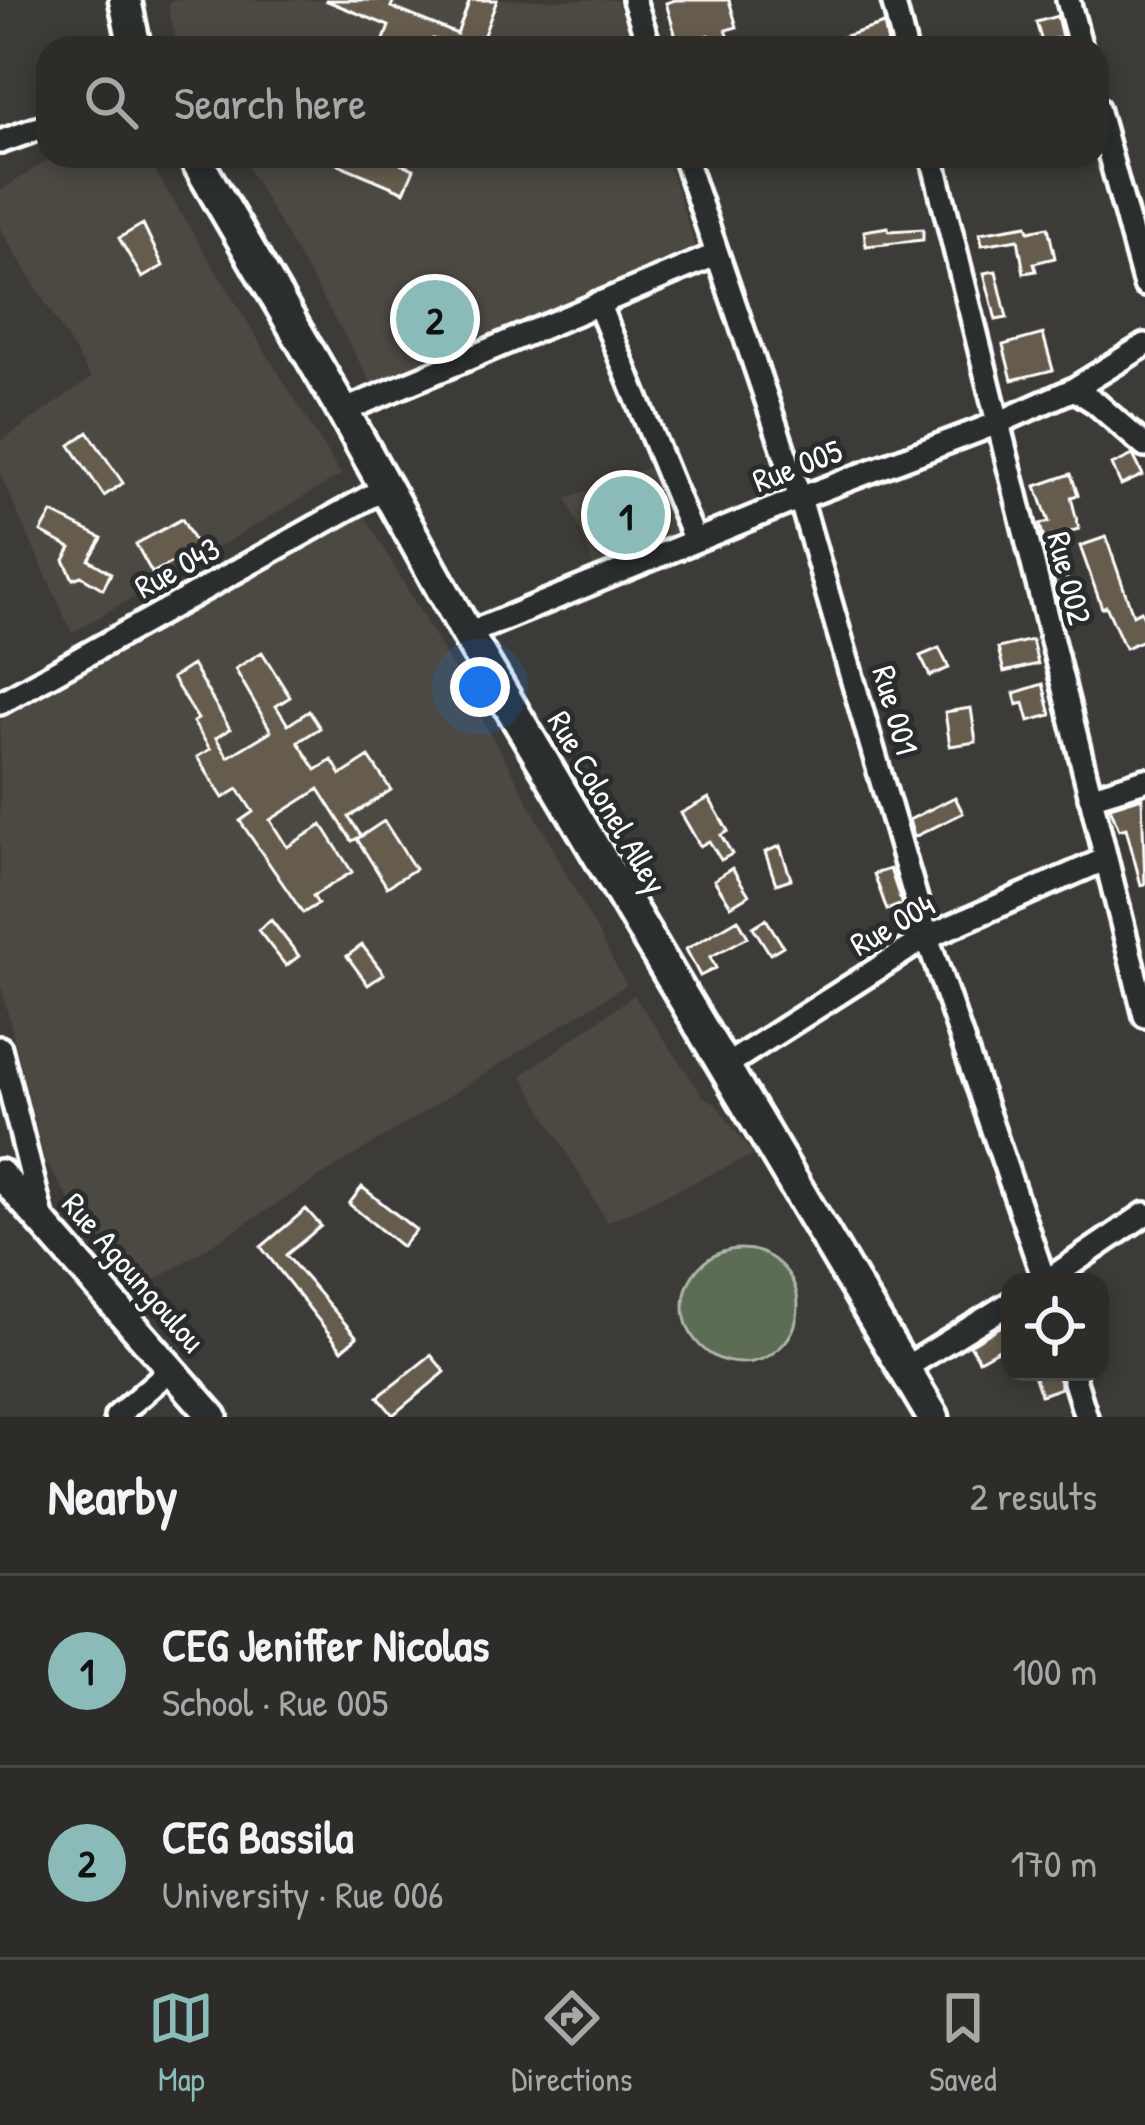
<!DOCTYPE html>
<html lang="en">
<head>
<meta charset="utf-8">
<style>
  body { margin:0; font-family:"Patrick Hand",sans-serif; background:#393835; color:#f1f3f6 }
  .controls { position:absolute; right:36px; bottom:36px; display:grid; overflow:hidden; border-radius:24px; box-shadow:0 6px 18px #0003 }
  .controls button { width:108px; height:108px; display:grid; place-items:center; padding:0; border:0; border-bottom:3px solid #484846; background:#2d2c29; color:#f1f3f6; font:60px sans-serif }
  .you { position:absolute; left:480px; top:687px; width:42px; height:42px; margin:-30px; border:9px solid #fff; border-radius:50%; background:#1a73e8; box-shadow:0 0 0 18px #1a73e833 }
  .badge { display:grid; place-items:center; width:78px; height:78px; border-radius:50%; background:#8bbbb9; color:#111; font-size:39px; font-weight:700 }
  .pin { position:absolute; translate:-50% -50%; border:6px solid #fff; box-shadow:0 3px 12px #0006 }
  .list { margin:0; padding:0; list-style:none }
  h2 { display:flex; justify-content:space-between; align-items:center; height:156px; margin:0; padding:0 48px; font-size:51px }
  h2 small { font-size:39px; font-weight:400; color:#a7a7a8 }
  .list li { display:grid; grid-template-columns:78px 1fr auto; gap:36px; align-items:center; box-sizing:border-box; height:192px; padding:0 48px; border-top:3px solid #484846 }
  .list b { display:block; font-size:45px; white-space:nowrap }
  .list p { margin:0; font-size:39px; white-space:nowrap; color:#a7a7a8 }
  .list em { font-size:39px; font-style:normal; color:#a7a7a8 }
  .icon { flex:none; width:66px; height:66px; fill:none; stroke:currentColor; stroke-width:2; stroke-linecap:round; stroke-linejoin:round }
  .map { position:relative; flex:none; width:1145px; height:1417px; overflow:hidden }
  .search { position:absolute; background:#2d2c29; box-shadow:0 6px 18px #0003; left:36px; right:36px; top:36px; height:132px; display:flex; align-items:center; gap:30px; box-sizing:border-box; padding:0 42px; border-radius:36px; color:#a7a7a8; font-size:45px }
  .sheet { height:540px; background:#2d2c29 }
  nav { display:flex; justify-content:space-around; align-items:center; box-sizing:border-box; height:168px; border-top:3px solid #484846; background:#2d2c29; font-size:33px; color:#a7a7a8 }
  nav a { display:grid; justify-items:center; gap:6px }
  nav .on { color:#8bbbb9 }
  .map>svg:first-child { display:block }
  .built { fill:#4c4942 }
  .green { fill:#5d6c55; stroke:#aeb6aa; stroke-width:3 }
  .building { fill:#655c4d; stroke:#fff; stroke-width:3 }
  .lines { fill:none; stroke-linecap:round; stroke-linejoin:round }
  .minor-casing { stroke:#fff; stroke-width:30 }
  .major-casing { stroke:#fff; stroke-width:36 }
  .highway-casing { stroke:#fff; stroke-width:39 }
  .minor { stroke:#2a2d2e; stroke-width:21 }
  .major { stroke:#2a2d2e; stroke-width:27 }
  .highway { stroke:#2a2d2e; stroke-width:30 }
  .labels { text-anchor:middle; stroke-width:10; stroke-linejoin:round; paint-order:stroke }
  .street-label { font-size:33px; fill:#fff; stroke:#2a2d2e }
</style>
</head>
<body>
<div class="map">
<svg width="1145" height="1417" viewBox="0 0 1145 1417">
  <rect width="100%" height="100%" fill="#3c3b37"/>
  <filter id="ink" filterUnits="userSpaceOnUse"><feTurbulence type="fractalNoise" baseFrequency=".00833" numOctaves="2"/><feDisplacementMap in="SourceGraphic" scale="24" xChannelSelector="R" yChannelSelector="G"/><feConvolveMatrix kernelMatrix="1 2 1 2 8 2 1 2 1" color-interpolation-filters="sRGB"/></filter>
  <g filter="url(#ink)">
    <!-- built -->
    <path class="built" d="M170 0H617L632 48H179L169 15Z
      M54 156H146L341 475 72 633 0 474V442L91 378 0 228V191Z
      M241 156H666L696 249 375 389Z
      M657 464 685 532 594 567 567 498Z
      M360 507 509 766 626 985 130 1296 45 1161 0 982V721L19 710 17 702Z
      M634 995 703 1096 714 1102 753 1155 607 1222 522 1075Z"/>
    <!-- green -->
    <path class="green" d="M684 1306a57 57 0 1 1 114 0a57 57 0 1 1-114 0Z"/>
    <!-- building -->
    <path class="building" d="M325 0H394L391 7 457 34 470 0H497L479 48H456L433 39 430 48H381L389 26Z
      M675 0H729L737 27 726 30 733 48H714L709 35 678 44 666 3Z
      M1057 16 1062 37 1042 42 1036 22Z
      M884 24 888 44 874 48H842L839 38Z
      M319 156H382L414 169 404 192Z
      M143 224 163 266 142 278 119 238Z
      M1027 225 1029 231 1048 227 1055 258 1034 263 1036 271 1024 273 1018 239 982 245 980 233Z
      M888 227 889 231 923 229V240L866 246 864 231Z
      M996 271 1007 318 996 320 984 273Z
      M1043 334 1053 370 1012 380 1003 345Z
      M88 432 123 483 104 496 70 445Z
      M1133 455 1143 475 1121 485 1112 465Z
      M1071 474 1078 495 1071 497 1079 529 1052 536 1080 616 1064 622 1040 524 1049 522 1036 486Z
      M52 513 102 538 89 560 111 573 103 589 81 576 73 579 64 560 71 548 41 532Z
      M182 519 198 548 152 573 136 544Z
      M1106 537 1133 615 1141 611 1145 620V639L1125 648 1106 606 1102 608 1080 546Z
      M1032 640 1038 664 1004 672 998 648Z
      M939 648 949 668 930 676 920 656Z
      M262 652 290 697 276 706 288 725 309 711 320 728 298 742 316 770 332 760 341 775 369 757 391 790 349 817 361 836 352 841 319 789 270 820 287 847 322 825 352 872 313 896 318 904 303 913 240 821 253 812 238 789 223 798 197 757 210 749 193 722 198 719 172 678 192 665 230 729 216 738 228 757 271 731 235 669Z
      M1043 684 1051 715 1029 721 1024 703 1017 705 1014 693Z
      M971 708 976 742 950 746 945 712Z
      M955 797 963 813 914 837 909 820Z
      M1142 797 1145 884 1141 885 1126 828 1119 830 1110 807Z
      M709 798 728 831 721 835 732 854 721 860 709 841 700 846 681 813Z
      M384 821 415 869 387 887 357 839Z
      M780 846 791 879 776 884 765 852Z
      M732 868 749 895 731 906 714 880Z
      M890 869 902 904 887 910 874 874Z
      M738 919 748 937 710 957 716 968 700 976 686 949Z
      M766 919 783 946 770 954 753 927Z
      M271 920 299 956 286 966 258 930Z
      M362 945 384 974 368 985 347 956Z
      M362 1187 416 1230 402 1247 349 1204Z
      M306 1209 321 1226 286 1255 357 1337 342 1350 261 1247Z
      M1005 1324 1010 1343 979 1360 970 1345Z
      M431 1355 445 1372 393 1415 378 1397Z
      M1033 1372H1057L1061 1388 1041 1395Z"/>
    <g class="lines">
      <!-- minor casing -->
      <g class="minor-casing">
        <path id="minor" d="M634 0 650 48
          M893 0 905 48
          M1068 0 1081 48
          M1097 108 1145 285
          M0 142 48 125
          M684 156 800 498 927 937 1045 1282
          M932 156 1145 1016
          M598 303 695 541
          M1074 389 1096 403 1145 446
          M343 411 715 255
          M467 634 800 498 998 423 1074 389 1145 345
          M0 703 385 488
          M1090 797 1145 780
          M0 1048 42 1217
          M722 1068 927 937 1106 859
          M1045 1282 1145 1214
          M905 1368 1010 1303
          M1072 1372 1086 1417
          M116 1417 171 1369"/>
      </g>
      <!-- major casing -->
      <g class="major-casing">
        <path id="major" d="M0 1174 213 1417"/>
      </g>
      <!-- highway casing -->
      <g class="highway-casing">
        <path id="highway" d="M125 0 135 48
          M194 156 343 411 467 634 933 1417"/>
      </g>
      <!-- minor -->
      <use href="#minor" class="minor"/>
      <!-- major -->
      <use href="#major" class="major"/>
      <!-- highway -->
      <use href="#highway" class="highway"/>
    </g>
  </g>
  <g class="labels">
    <!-- street labels -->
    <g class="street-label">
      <text transform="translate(797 465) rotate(-21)" y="12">Rue 005</text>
      <text transform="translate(177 567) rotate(-29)" y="12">Rue 043</text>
      <text transform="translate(1070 578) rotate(76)" y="12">Rue 002</text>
      <text transform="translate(896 710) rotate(74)" y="12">Rue 001</text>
      <text transform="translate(608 802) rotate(60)" y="12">Rue Colonel Alley</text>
      <text transform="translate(892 924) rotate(-30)" y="12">Rue 004</text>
      <text transform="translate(134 1272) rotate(49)" y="12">Rue Agoungoulou</text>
    </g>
  </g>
</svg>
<div class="controls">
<button><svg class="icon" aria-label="locate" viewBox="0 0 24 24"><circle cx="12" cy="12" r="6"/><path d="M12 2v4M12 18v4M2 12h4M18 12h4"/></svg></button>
</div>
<div class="you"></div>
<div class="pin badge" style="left:626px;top:515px">1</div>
<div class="pin badge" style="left:435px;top:319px">2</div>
<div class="search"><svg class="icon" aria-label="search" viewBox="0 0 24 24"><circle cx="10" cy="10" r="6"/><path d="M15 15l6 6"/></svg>Search here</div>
</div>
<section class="sheet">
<h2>Nearby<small>2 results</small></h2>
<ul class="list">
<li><span class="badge">1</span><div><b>CEG Jeniffer Nicolas</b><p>School · Rue 005</p></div><em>100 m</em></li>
<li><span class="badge">2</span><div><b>CEG Bassila</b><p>University · Rue 006</p></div><em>170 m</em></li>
</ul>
</section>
<nav>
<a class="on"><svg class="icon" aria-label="map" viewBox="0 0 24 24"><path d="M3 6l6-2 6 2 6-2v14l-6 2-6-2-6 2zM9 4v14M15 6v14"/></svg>Map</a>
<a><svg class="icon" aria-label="directions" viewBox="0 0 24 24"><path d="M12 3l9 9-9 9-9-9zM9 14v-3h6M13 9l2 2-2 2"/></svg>Directions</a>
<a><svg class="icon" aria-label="saved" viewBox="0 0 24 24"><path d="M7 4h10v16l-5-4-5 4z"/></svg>Saved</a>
</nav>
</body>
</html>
